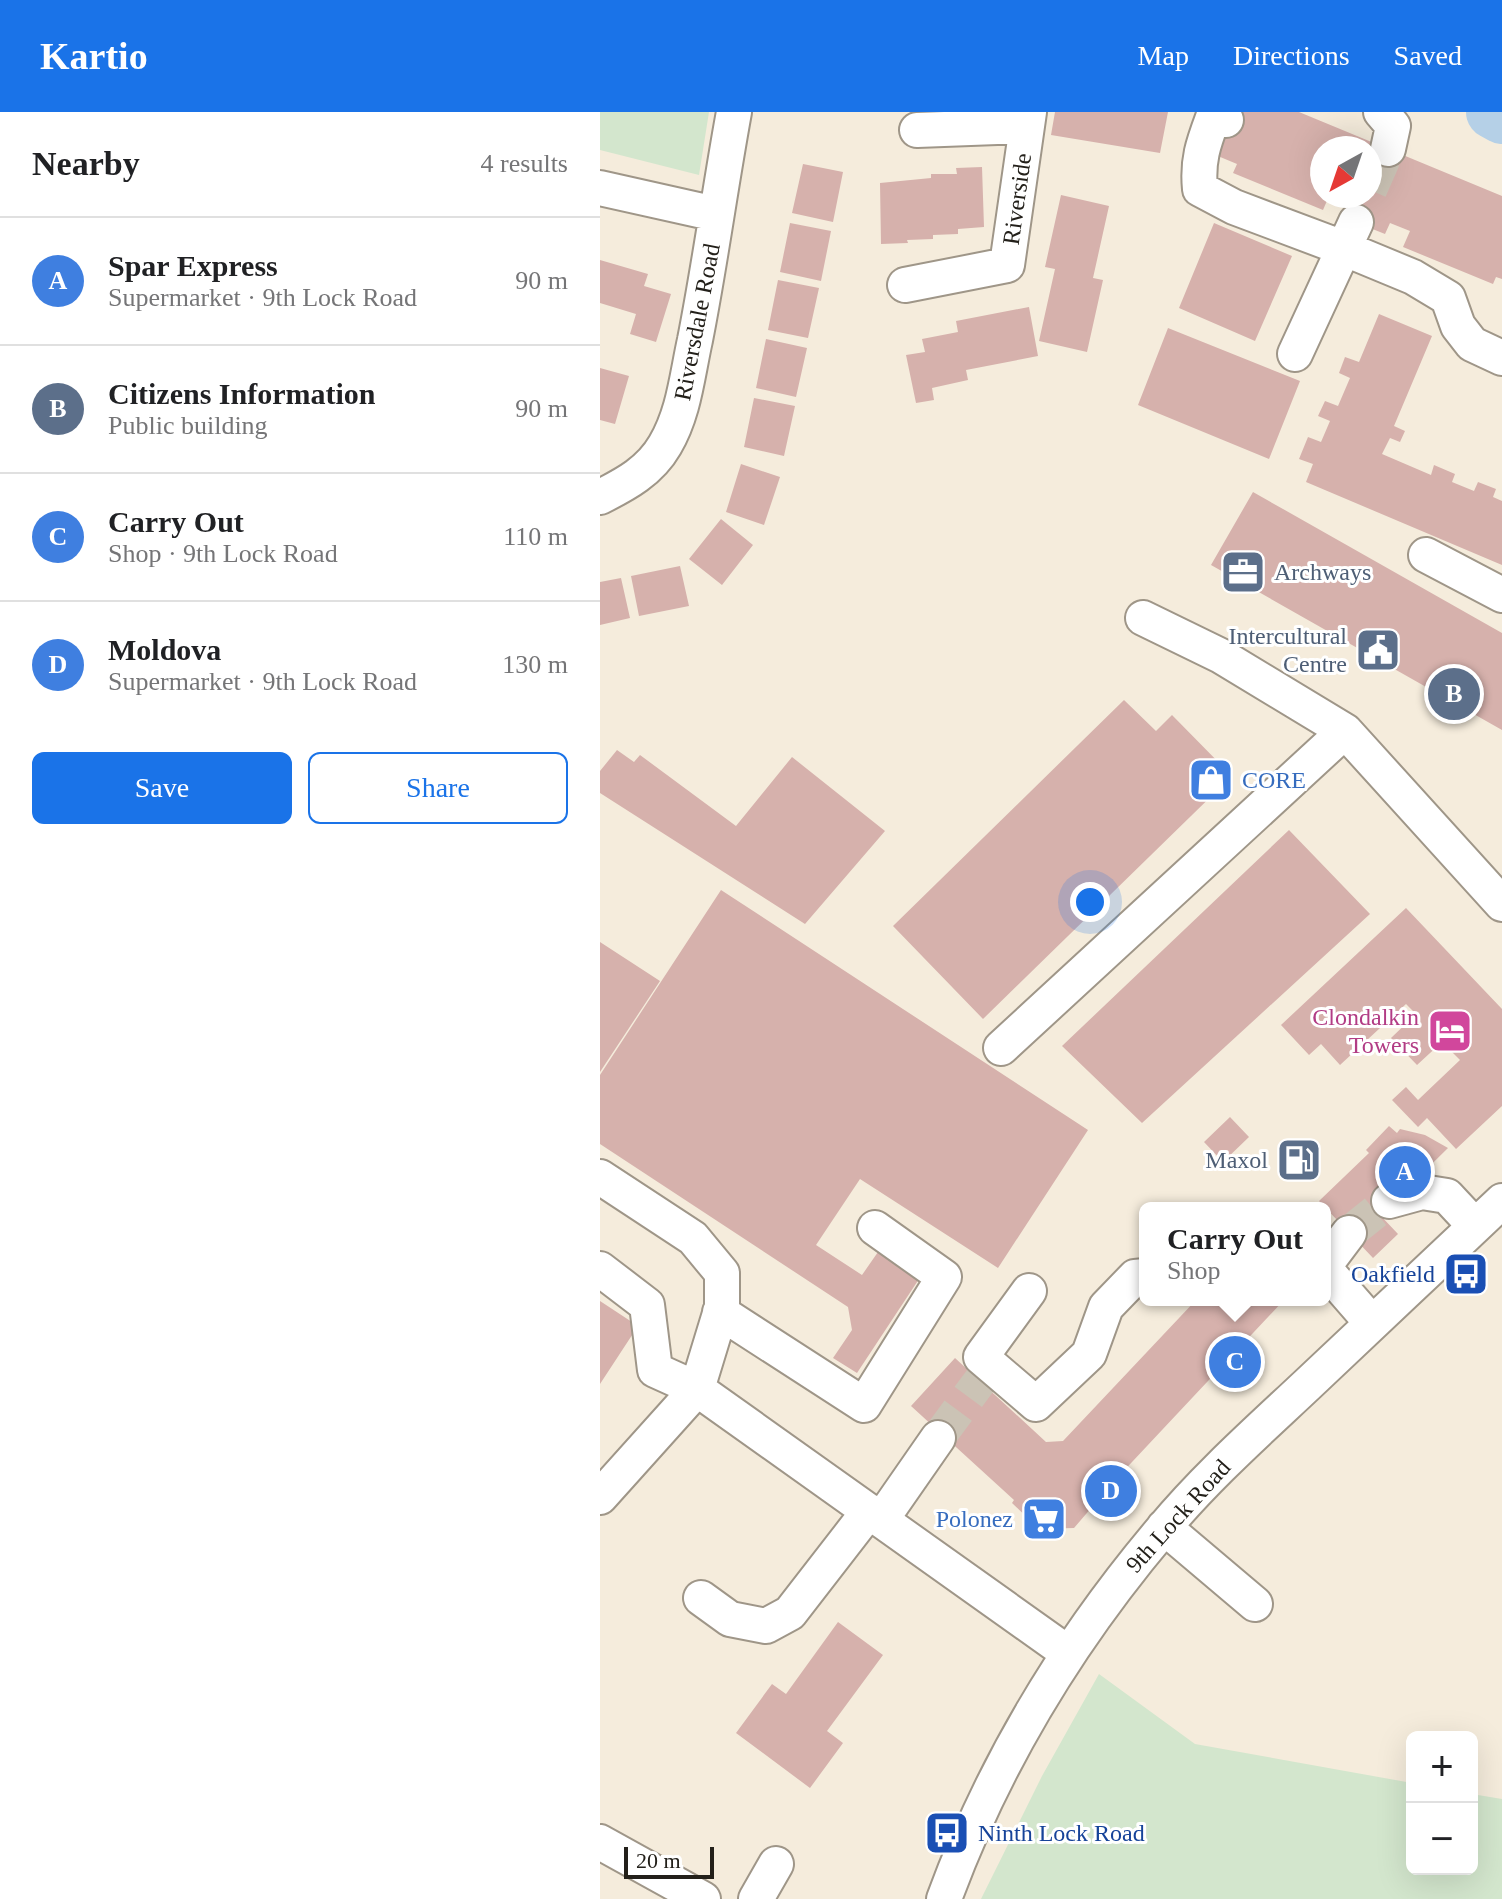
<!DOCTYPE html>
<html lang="en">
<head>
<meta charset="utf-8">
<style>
  body { margin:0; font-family:"Times New Roman",serif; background:#f6f6f6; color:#202124 }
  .controls { position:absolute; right:24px; bottom:24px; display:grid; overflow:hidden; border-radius:12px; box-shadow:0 8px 32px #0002 }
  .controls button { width:72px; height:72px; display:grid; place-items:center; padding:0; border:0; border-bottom:2px solid #e0e0e0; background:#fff; color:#202124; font:40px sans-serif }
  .compass { position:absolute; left:710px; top:24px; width:72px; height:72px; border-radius:50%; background:#fff; box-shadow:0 8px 32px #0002; rotate:220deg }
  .scale { position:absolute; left:24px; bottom:20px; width:90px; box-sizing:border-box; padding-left:8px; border:4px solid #23201a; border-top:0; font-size:22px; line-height:28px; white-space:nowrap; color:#23201a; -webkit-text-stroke:6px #fff; paint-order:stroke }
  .you { position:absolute; left:490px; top:790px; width:28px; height:28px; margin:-20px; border:6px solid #fff; border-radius:50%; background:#1a73e8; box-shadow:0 0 0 12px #1a73e833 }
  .badge { display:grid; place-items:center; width:52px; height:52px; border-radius:50%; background:#1a73e8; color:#fff; font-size:26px; font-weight:700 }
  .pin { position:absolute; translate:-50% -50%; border:4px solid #fff; box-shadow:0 2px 8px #0006 }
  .popup { position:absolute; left:539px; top:1090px; width:192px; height:104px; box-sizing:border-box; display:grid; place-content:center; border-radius:12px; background:#fff; filter:drop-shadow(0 2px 6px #0005); font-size:26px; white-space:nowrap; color:#757577 }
  .popup b { font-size:30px; color:#202124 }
  .popup::after { content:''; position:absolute; left:50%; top:100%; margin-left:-16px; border:16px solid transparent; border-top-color:#fff }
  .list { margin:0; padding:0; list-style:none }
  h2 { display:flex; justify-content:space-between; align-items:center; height:104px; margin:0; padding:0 32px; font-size:34px }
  h2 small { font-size:26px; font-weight:400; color:#757577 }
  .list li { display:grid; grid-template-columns:52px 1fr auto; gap:24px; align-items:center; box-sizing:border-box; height:128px; padding:0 32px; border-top:2px solid #e0e0e0 }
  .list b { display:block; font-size:30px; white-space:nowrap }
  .list p { margin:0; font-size:26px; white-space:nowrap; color:#757577 }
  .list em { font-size:26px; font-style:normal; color:#757577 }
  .actions { display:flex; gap:16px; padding:24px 32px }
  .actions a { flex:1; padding:18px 0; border:2px solid #1a73e8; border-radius:12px; text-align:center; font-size:28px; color:#1a73e8 }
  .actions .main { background:#1a73e8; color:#fff }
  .map { position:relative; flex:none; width:902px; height:1787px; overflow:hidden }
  header { display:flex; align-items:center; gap:48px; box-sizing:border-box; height:112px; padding:0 40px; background:#1a73e8; color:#fff }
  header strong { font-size:38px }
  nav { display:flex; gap:44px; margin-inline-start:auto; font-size:28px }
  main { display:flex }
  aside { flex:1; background:#fff }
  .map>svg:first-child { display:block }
  .green { fill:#d3e6cd }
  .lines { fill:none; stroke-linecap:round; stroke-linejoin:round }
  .river { stroke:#b5d0e7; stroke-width:54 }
  .building { fill:#d6b1ac }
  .minor-tunnel { stroke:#cbc3b5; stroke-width:34; stroke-dasharray:34 17; stroke-linecap:butt }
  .minor-casing { stroke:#9f9688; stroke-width:38 }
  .minor { stroke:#fff; stroke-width:34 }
  .labels { text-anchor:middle; stroke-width:6; stroke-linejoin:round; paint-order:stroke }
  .street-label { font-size:24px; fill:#23201a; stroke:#fff }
  .service-label { font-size:24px; fill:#4e5e75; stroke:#fff; text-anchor:end }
  .shop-label { font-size:24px; fill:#366cbe; stroke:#fff; text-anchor:start }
  .hotel-label { font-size:24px; fill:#b23c85; stroke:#fff; text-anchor:end }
  .transit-label { font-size:24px; fill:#164399; stroke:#fff; text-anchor:end }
</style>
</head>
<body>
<header>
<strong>Kartio</strong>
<nav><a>Map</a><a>Directions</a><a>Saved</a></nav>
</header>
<main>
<aside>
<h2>Nearby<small>4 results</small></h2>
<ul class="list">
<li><span class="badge" style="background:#3f7fe0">A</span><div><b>Spar Express</b><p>Supermarket · 9th Lock Road</p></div><em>90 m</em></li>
<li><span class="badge" style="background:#5c6f8a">B</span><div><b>Citizens Information</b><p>Public building</p></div><em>90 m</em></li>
<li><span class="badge" style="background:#3f7fe0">C</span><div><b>Carry Out</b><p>Shop · 9th Lock Road</p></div><em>110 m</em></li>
<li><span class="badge" style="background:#3f7fe0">D</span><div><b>Moldova</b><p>Supermarket · 9th Lock Road</p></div><em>130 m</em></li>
</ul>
<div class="actions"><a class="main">Save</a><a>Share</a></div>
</aside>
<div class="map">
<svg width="902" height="1787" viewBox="0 0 902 1787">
  <rect width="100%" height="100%" fill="#f5ecdc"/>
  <!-- green -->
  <path class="green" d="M0 0H109L99 63 0 38Z
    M499 1562 595 1632 812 1671V1757H872V1682L902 1687V1787H381L442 1664Z"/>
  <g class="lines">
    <!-- river -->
    <path class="river" d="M893 0 902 5"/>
  </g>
  <!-- building -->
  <path class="building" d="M455 0H568L560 41 451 23Z
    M631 0H699L902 84V167L896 165 893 172 803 135 810 119 790 111 785 122 745 106 751 93 729 84H770V36H722V84H729L723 98 633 61 637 52 613 42Z
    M203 52 243 60 233 110 192 101Z
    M382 55 384 115 358 117V122L333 123V127L307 128 308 131 281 132 280 71 331 66V62H357L356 56Z
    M461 83 509 94 493 166 503 168 487 240 439 229 455 157 445 155Z
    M190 111 231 119 221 169 180 160Z
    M614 111 692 144 655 229 579 196Z
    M0 148 48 162 44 174 71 182 56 230 30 222 36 202 0 191Z
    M178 168 219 176 208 226 168 218Z
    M429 195 438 244 366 258 368 268 332 276 334 288 316 291 306 243 325 240 322 227 358 220 356 209Z
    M779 202 832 224 794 314 805 319 800 330 790 326 782 342 831 363 834 353 855 362 852 370 874 379 878 370 896 377 893 385 902 389V453L706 370 713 352 699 347 708 325 721 330 730 309 718 304 725 289 738 294 750 266 739 261 745 245 759 250Z
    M568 216 700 269 669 347 538 293Z
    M166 227 207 236 196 285 156 276Z
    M0 256 29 264 15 312 0 308Z
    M154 286 195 294 184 344 144 335Z
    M141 352 180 365 164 413 126 400Z
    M653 380 902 521V618L611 453Z
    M121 407 153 433 122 473 89 447Z
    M80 454 89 494 39 504 31 464Z
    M21 466 30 506 0 513V470Z
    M524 588 556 619 572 603 632 664 383 907 293 814Z
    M17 638 34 650 40 643 136 714 192 645 285 719 205 812 0 681V659Z
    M689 718 770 802 542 1011 462 934Z
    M121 778 488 1018 398 1156 260 1067 216 1133 262 1163 278 1140 319 1167 257 1261 233 1246 252 1218 248 1195 0 1032V963Z
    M806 796 902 897V994L856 1037 827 1006 818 1015 792 988 806 975 818 988 860 948 842 930 817 953 791 926 816 902 806 892 740 953 721 932 709 943 681 913Z
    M0 830 60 869 0 960Z
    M630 1005 649 1025 623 1050 604 1030Z
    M789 1014 797 1021 800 1017 825 1023 848 1036 780 1103 798 1122 773 1146 719 1089 769 1041 766 1038Z
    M596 1188H684L517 1366 474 1416 439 1417 412 1391 414 1388 311 1294 355 1246 446 1330 463 1329Z
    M0 1189 38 1214 0 1272Z
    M238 1510 283 1543 227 1619 243 1631 210 1676 136 1621 172 1572 186 1582Z"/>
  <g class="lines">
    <!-- minor-tunnel -->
    <path class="minor-tunnel" d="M770 78 788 37
      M749 1121 789 1089
      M338 1326 383 1265"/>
    <!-- minor casing -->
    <g class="minor-casing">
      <path id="minor" d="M781 0 793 14 788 37
        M626 8 614 3C604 30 597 47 600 77L634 95 743 136 813 165 848 186 858 214 872 232 902 246
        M317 18 427 14
        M0 76 116 102
        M305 173 407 153 429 0
        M695 242 756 110
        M0 385C26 372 50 359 65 333 84 301 87 264 95 228 110 152 120 76 134 0
        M826 443 902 483
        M543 506 621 544 745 619 902 792
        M401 936 745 619
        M0 1065 93 1126 122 1161V1195L97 1277 0 1385
        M789 1089 822 1080 847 1084 875 1114
        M725 1153 749 1121
        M0 1157 47 1193 55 1258 97 1277 468 1541
        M725 1157 772 1211
        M429 1179 381 1245 436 1292 489 1242 506 1195 535 1165 545 1164
        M120 1200 264 1293 344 1165 275 1116
        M281 1408 338 1326
        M564 1415 655 1492
        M101 1486 130 1507 166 1514 190 1501 269 1399
        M0 1730 103 1787
        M156 1787 176 1752
        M344 1787C394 1651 469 1528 562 1418 606 1365 658 1319 708 1272 773 1211 837 1150 902 1089"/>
    </g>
    <!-- minor -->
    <use href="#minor" class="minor"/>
  </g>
  <!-- icons -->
  <defs>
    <g id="office-square" transform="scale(2.3)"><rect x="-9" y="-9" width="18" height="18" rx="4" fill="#5c6f8a" stroke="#fff"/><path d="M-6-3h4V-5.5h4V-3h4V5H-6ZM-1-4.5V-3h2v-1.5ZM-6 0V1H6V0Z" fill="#fff"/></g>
    <g id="civic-square" transform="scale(2.3)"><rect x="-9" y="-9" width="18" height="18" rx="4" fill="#5c6f8a" stroke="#fff"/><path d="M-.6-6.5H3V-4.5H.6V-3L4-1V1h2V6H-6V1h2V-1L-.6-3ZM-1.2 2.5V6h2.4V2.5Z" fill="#fff"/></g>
    <g id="shop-square" transform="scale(2.3)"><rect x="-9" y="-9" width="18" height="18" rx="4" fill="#3f7fe0" stroke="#fff"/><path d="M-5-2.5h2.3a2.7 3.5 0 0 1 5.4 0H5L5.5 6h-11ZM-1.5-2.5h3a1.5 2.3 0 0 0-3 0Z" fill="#fff"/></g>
    <g id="hotel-square" transform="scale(2.3)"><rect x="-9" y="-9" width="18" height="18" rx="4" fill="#d1479c" stroke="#fff"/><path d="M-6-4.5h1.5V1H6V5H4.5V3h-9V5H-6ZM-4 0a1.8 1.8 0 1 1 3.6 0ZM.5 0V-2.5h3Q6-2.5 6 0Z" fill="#fff"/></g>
    <g id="fuel-square" transform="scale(2.3)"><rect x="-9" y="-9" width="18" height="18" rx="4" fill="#5c6f8a" stroke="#fff"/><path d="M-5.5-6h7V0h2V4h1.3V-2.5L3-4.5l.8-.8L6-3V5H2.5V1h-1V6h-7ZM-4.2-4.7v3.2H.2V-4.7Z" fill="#fff"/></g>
    <g id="bus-square" transform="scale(2.3)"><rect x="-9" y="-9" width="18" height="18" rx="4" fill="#1a4fb4" stroke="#fff"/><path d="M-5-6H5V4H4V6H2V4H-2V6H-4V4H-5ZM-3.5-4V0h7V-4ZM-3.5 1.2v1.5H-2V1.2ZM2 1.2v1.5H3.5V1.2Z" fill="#fff"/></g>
    <g id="supermarket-square" transform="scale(2.3)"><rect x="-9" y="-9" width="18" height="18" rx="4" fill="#3f7fe0" stroke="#fff"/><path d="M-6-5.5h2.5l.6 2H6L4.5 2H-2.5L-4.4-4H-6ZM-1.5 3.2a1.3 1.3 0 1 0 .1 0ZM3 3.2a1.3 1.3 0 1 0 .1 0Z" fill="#fff"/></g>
  </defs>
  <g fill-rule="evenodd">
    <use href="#office-square" x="643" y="460"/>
    <use href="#civic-square" x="778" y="538"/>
    <use href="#shop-square" x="611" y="668"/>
    <use href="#hotel-square" x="850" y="919"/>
    <use href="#fuel-square" x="699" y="1048"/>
    <use href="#bus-square" x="866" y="1162"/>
    <use href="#supermarket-square" x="444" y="1407"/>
    <use href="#bus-square" x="347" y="1721"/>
  </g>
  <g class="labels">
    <!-- street labels -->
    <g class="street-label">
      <text transform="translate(417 87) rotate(-82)" y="8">Riverside</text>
      <text transform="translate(97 210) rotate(-79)" y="8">Riversdale Road</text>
      <text transform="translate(578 1404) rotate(-48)" y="8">9th Lock Road</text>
    </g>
    <!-- service labels -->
    <g class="service-label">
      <text x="674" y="468" text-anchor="start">Archways</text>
      <text x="747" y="532">Intercultural<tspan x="747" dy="28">Centre</tspan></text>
      <text x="668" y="1056">Maxol</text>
    </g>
    <!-- shop labels -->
    <g class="shop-label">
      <text x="642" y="676">CORE</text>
      <text x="413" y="1415" text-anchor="end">Polonez</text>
    </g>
    <!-- hotel labels -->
    <g class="hotel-label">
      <text x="819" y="913">Clondalkin<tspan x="819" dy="28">Towers</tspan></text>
    </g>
    <!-- transit labels -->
    <g class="transit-label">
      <text x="835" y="1170">Oakfield</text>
      <text x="378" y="1729" text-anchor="start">Ninth Lock Road</text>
    </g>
  </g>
</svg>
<div class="controls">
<button>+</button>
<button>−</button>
</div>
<svg class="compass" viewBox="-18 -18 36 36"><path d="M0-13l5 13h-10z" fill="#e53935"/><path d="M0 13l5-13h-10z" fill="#757577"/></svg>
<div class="scale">20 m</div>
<div class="you"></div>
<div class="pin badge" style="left:805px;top:1060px;background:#3f7fe0">A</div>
<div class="pin badge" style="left:854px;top:582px;background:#5c6f8a">B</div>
<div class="pin badge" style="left:635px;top:1250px;background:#3f7fe0">C</div>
<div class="popup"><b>Carry Out</b>Shop</div>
<div class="pin badge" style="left:511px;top:1379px;background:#3f7fe0">D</div>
</div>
</main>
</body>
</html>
